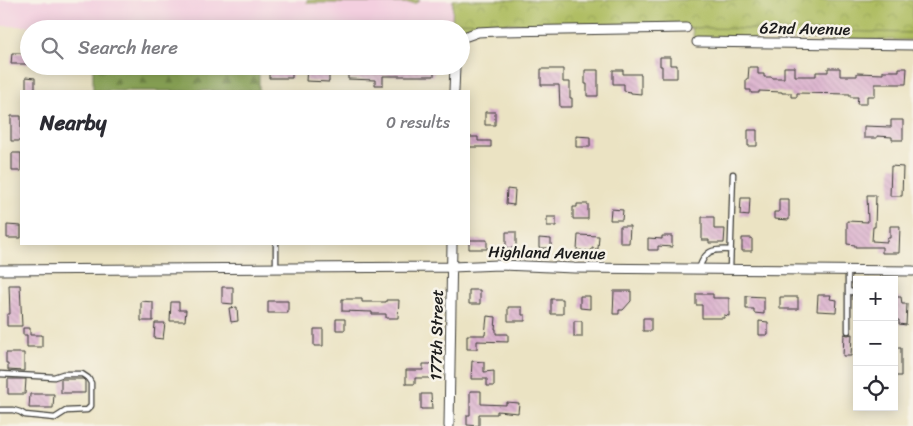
<!DOCTYPE html>
<html lang="en">
<head>
<meta charset="utf-8">
<style>
  body { margin:0; font-family:Sriracha,sans-serif; background:#f2f2f3; color:#2b2b33 }
  .controls { position:absolute; right:15px; bottom:15px; display:grid; overflow:hidden; border-radius:0px; box-shadow:0 2px 12px #0003 }
  .controls button { width:45px; height:45px; display:grid; place-items:center; padding:0; border:0; border-bottom:1px solid #e1e1e2; background:#fff; color:#2b2b33; font:25px sans-serif }
  .list { margin:0; padding:0; list-style:none }
  h2 { display:flex; justify-content:space-between; align-items:center; height:65px; margin:0; padding:0 20px; font-size:21px }
  h2 small { font-size:16px; font-weight:400; color:#7c7c81 }
  .icon { flex:none; width:28px; height:28px; fill:none; stroke:currentColor; stroke-width:2; stroke-linecap:round; stroke-linejoin:round }
  .map { position:relative; flex:none; width:913px; height:426px; overflow:hidden }
  .search { position:absolute; background:#fff; box-shadow:0 2px 12px #0003; left:20px; top:20px; width:450px; height:55px; display:flex; align-items:center; gap:12px; box-sizing:border-box; padding:0 18px; border-radius:28px; color:#7c7c81; font-size:19px }
  .panel { position:absolute; background:#fff; box-shadow:0 2px 12px #0003; left:20px; top:90px; width:450px; height:155px; border-radius:0px }
  .map>svg:first-child { display:block }
  .built { fill:#f3cfdf }
  .green { fill:#adbc5f; stroke:#646c3e }
  .forest { fill:url(#forest-firs); stroke:#536039 }
  .park { fill:url(#park-crowns); stroke:#646c3e }
  .building { fill:url(#building-back-hatch) }
  .lines { fill:none; stroke-linecap:round; stroke-linejoin:round }
  .lane-casing { stroke:#3b3a35; stroke-width:7 }
  .street-casing { stroke:#3b3a35; stroke-width:11 }
  .lane { stroke:#fff; stroke-width:4.5 }
  .street { stroke:#fff; stroke-width:9 }
  .labels { text-anchor:middle; stroke-width:5; stroke-linejoin:round; paint-order:stroke }
  .street-label { font-size:16px; fill:#1c1c1c; stroke:#f7f3e8 }
</style>
</head>
<body>
<div class="map">
<svg width="913" height="426" viewBox="0 0 913 426">
  <defs>
    <pattern id="forest-firs" width="22" height="20" patternUnits="userSpaceOnUse" patternTransform="scale(1.25)"><rect width="22" height="20" fill="#8aa456"/><path d="M5 1l3.5 6h-7zM16 11l3.5 6h-7z" fill="#708546"/></pattern>
    <pattern id="park-crowns" width="20" height="18" patternUnits="userSpaceOnUse" patternTransform="scale(1.25)"><rect width="20" height="18" fill="#adbc5f"/><path d="M2 6a3 3 0 1 1 6 0M12 15a3 3 0 1 1 6 0" fill="none" stroke="#94a152"/></pattern>
    <pattern id="building-back-hatch" width="6" height="6" patternUnits="userSpaceOnUse" patternTransform="scale(1.25)"><rect width="6" height="6" fill="#daaecc"/><path d="M-1 5l2 2M0 0l6 6M5-1l2 2" fill="none" stroke="#ba95af"/></pattern>
  </defs>
  <rect width="100%" height="100%" fill="#f7f3e8"/>
  <filter id="ink" filterUnits="userSpaceOnUse"><feTurbulence type="fractalNoise" baseFrequency=".02" numOctaves="2"/><feDisplacementMap in="SourceGraphic" scale="10" xChannelSelector="R" yChannelSelector="G"/><feConvolveMatrix kernelMatrix="1 2 1 2 8 2 1 2 1" color-interpolation-filters="sRGB"/></filter>
  <filter id="wash" filterUnits="userSpaceOnUse"><feTurbulence type="fractalNoise" baseFrequency=".0096" numOctaves="4" result="noise"/><feDisplacementMap in="SourceGraphic" scale="20" xChannelSelector="R" yChannelSelector="G"/><feGaussianBlur stdDeviation="1.12" result="paint"/><feColorMatrix in="noise" values="0 0 0 0 0 0 0 0 0 0 0 0 0 0 0 0 0 1.4 0 .05"/><feComposite in="paint" operator="in"/></filter>
  <g filter="url(#wash)">
    <rect width="100%" height="100%" fill="#ebe3c3"/>
    <!-- built -->
    <path class="built" d="M0 0H454V29L0 26Z"/>
    <!-- green -->
    <path class="green" d="M307 0H420L416 3H307Z
      M684 0 913 6V40L694 39 692 28 491 23 471 26 462 31H461V29H454V11Z"/>
    <!-- forest -->
    <path class="forest" d="M93 26 261 28V29H93Z
      M93 66H259V91H93Z"/>
    <!-- park -->
    <path class="park" d="M453 0H913V33L452 22Z"/>
    <g id="blocks">
      <!-- building -->
      <path class="building" d="M12 53H29V64H11Z
        M660 57H670V65H677V78H662V66H660Z
        M292 66V78H269V67Z
        M307 66H329V82L306 81Z
        M348 66H434V76H383V85H375V80L348 79Z
        M749 67H758V74H764V77H772V78H784V67H795V76H816V72H828V68H840V76H857V73L883 74V71H899V68H907L906 84H875V96H867V104H857L858 97H850V94L797 93V97H791V93H782V92L759 91V93H751V90H746V79H748Z
        M541 69H563V82H570V98H572V107H560L559 85H541Z
        M585 70H598V96H587V84H585Z
        M613 70H623V74H641V94L631 93V92L624 91V84H613Z
        M26 77 35 78V89H26Z
        M485 112H495V125H485Z
        M11 116H21V141H11Z
        M891 120H903V140H892V137L877 136V138H864V126L891 127Z
        M748 130H757V146H748Z
        M576 136 590 137V147H576Z
        M469 137H478V141H491V147H469Z
        M12 153H21V171H12Z
        M891 166 903 167 902 196H890Z
        M507 189 515 190 514 205 506 204Z
        M867 195H876L875 227H873L872 241 887 242V238H890V226H900L899 253H882V247H855V245L847 244V221L868 222Z
        M741 198H750L749 216 740 215Z
        M779 199H789V220L774 219V212H779Z
        M577 204H588V219H573V207H577Z
        M611 209 623 210 622 220H610Z
        M547 217H556V226H547Z
        M702 217H714V229H725L724 243H709V240H702Z
        M7 225 21 226V238H7Z
        M620 226H630L629 243H620Z
        M506 232H516V248H506Z
        M578 235 599 236 598 249 592 248V251L577 250Z
        M662 236H672V247L658 246V250H648V238L662 239Z
        M539 238 551 239V248H539Z
        M742 238H752V251H742Z
        M469 240H487V249H469Z
        M9 285H20L22 326H7V314H10Z
        M222 287H233V304L222 303Z
        M469 290H480V304H469Z
        M614 291H631V301L623 310H619V314H613Z
        M696 294H713V298H729V316L724 315V318H702V305H696Z
        M818 295H831L830 299 837 300 836 312 817 311Z
        M580 296H590V309L580 308Z
        M746 296 764 297V314L754 313V309H746Z
        M780 297H798V309H780Z
        M894 297H901L902 304H907L906 325 899 324V320H894Z
        M342 299H362V302H386V300H399L398 318H386V314H372V312L342 311Z
        M551 299H563V314H551Z
        M141 301 153 302V321H141Z
        M268 301H288V313H268Z
        M171 302H179V310H186L185 321H170Z
        M237 307 238 321 231 322 229 308Z
        M508 307H522V315H525V321H508Z
        M487 316 496 317 495 329H496V334H508V342L477 341V349H467V335H485Z
        M643 318H651V331H643Z
        M336 319H345V330H336Z
        M574 321H582V337H574Z
        M759 321 768 322V335H759Z
        M155 323H165L163 339 154 338Z
        M23 328H30V335H42V347H27V335H23Z
        M314 329H323V346H314Z
        M844 334 848 335 852 334 851 356H843Z
        M894 348H901V376H894Z
        M6 353H24V371L8 370V364H6Z
        M472 361 484 362V372L494 371V386H487V379H471Z
        M423 364H433V378H415V384H406V370H423Z
        M8 379H26L25 394H8Z
        M61 379H83L85 381V393H61Z
        M470 391H481V404L506 405V402L519 403 518 413 497 411V414H479V426L467 425V415H470Z
        M30 394H54L53 408H29Z
        M421 394H431L432 409H421Z"/>
    </g>
  </g>
  <g filter="url(#ink)">
    <use href="#blocks" fill-opacity="0" stroke="#3b3a35" stroke-width="1"/>
    <g class="lines">
      <!-- lane casing -->
      <g class="lane-casing">
        <path id="lane" d="M276 268V244
          M699 269C705 250 712 249 731 250
          M730 269 733 174
          M848 270V331
          M848 291 857 293
          M0 374 54 377 63 374H82L88 378 91 383V406L87 410 66 411 55 418 25 415 20 412 13 410H0"/>
      </g>
      <!-- street casing -->
      <g class="street-casing">
        <path id="street" d="M461 38 478 32 497 31 686 28
          M697 42 913 45
          M454 91 455 66
          M0 270 452 267 499 265 574 268 913 271
          M449 426 452 244"/>
      </g>
      <!-- lane -->
      <use href="#lane" class="lane"/>
      <!-- street -->
      <use href="#street" class="street"/>
    </g>
  </g>
  <g class="labels">
    <!-- street labels -->
    <g class="street-label">
      <text transform="translate(805 28) rotate(1)" y="6">62nd Avenue</text>
      <text transform="translate(547 252) rotate(1)" y="6">Highland Avenue</text>
      <text transform="translate(436 335) rotate(-89)" y="6">177th Street</text>
    </g>
  </g>
</svg>
<div class="controls">
<button>+</button>
<button>−</button>
<button><svg class="icon" aria-label="locate" viewBox="0 0 24 24"><circle cx="12" cy="12" r="6"/><path d="M12 2v4M12 18v4M2 12h4M18 12h4"/></svg></button>
</div>
<div class="search"><svg class="icon" aria-label="search" viewBox="0 0 24 24"><circle cx="10" cy="10" r="6"/><path d="M15 15l6 6"/></svg>Search here</div>
<section class="panel">
<h2>Nearby<small>0 results</small></h2>
<ul class="list">
</ul>
</section>
</div>
</body>
</html>
